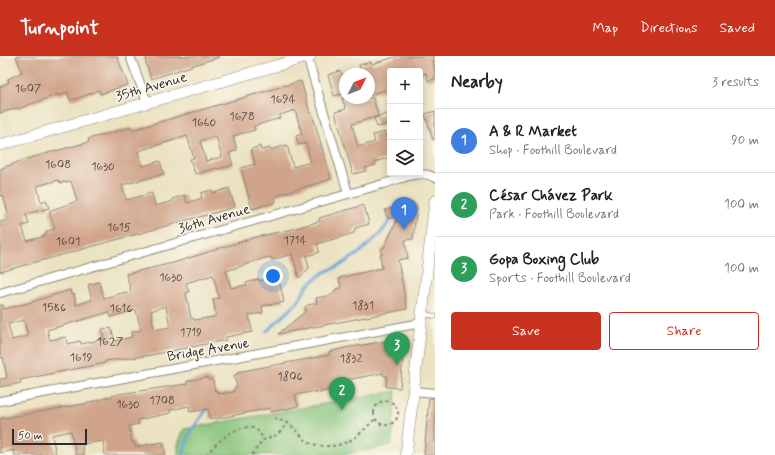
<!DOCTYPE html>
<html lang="en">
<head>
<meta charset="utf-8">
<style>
  body { margin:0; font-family:Mynerve,sans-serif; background:#f6f6f6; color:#222 }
  .controls { position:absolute; right:12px; top:12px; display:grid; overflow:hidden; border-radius:4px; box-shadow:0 2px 10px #0003 }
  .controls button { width:36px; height:36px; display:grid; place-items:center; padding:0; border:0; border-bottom:1px solid #e0e0e0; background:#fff; color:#222; font:20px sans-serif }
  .compass { position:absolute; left:339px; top:12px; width:36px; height:36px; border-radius:50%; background:#fff; box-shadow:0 2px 10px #0003; rotate:48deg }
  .scale { position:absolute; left:12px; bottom:10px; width:75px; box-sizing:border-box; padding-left:4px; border:2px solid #2b2b2b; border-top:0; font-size:11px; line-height:14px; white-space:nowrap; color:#2b2b2b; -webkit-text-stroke:3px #fbf7ec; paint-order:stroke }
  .you { position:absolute; left:273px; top:220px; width:14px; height:14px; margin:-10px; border:3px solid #fff; border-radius:50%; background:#1a73e8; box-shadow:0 0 0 6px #1a73e833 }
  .badge { display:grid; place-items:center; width:26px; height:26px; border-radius:50%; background:#c8321e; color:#fff; font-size:13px; font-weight:700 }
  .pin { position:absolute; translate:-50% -33px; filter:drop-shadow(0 1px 2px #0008) }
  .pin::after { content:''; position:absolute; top:21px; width:14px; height:12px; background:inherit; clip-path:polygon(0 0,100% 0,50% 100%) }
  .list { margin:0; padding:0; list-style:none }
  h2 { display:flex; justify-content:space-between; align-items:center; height:52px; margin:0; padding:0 16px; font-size:17px }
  h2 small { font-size:13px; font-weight:400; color:#767676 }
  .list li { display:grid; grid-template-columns:26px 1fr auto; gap:12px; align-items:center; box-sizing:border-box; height:64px; padding:0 16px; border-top:1px solid #e0e0e0 }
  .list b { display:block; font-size:15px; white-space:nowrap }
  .list p { margin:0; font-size:13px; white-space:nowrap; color:#767676 }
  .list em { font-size:13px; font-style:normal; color:#767676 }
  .actions { display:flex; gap:8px; padding:12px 16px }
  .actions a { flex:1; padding:9px 0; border:1px solid #c8321e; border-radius:4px; text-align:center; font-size:14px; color:#c8321e }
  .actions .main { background:#c8321e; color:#fff }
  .icon { flex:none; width:22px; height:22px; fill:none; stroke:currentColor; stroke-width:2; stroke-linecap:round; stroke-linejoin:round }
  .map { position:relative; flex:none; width:435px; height:399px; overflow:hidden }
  header { display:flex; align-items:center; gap:24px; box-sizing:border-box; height:56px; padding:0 20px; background:#c8321e; color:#fff }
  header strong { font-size:19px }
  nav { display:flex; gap:22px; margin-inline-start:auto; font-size:14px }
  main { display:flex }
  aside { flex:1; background:#fff }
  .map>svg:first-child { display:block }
  .green { fill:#88c47a; stroke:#5a7852 }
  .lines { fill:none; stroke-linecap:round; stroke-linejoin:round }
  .stream { stroke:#65a0d5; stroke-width:3 }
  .building { fill:#d0a48a; fill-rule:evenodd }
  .service-casing { stroke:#8b8676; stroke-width:5.5 }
  .minor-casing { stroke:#8b8676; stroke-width:10 }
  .secondary-casing { stroke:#8b8676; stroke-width:12 }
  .path { stroke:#8b8676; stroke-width:2; stroke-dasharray:3 3; stroke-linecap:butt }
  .service { stroke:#fff; stroke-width:4 }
  .minor { stroke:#fff; stroke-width:8 }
  .secondary { stroke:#fff; stroke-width:11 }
  .labels { text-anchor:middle; stroke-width:3; stroke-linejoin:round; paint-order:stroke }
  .number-label { font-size:12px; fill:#544943 }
  .street-label { font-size:14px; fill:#2b2b2b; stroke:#fbf7ec }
</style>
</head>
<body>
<header>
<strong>Turnpoint</strong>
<nav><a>Map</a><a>Directions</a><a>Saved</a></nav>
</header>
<main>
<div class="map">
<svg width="435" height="399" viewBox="0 0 435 399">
  <rect width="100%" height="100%" fill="#fbf7ec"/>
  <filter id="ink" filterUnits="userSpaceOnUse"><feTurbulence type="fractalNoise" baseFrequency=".025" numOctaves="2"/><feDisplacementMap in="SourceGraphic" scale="8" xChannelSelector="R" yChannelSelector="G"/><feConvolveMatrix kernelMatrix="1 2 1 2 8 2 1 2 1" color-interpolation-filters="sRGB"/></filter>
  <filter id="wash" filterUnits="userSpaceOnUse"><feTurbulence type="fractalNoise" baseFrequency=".012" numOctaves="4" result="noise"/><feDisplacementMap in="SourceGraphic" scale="16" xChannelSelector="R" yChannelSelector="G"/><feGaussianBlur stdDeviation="0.9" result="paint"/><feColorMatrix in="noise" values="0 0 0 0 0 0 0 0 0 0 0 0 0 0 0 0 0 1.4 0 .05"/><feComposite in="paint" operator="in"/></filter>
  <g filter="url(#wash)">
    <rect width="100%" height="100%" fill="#ebe2c1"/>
    <!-- green -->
    <path class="green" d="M396 335 392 389 342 399H178V388L184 373Z"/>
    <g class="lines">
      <!-- stream -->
      <path class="stream" d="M267 275 298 246 307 230 323 217 341 209 358 198 381 177 392 162
        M184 399C185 380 196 368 207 353"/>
    </g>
    <g id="blocks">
      <!-- building -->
      <path class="building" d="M16 0H117L128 29 100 38 99 34 76 43 70 44 68 36 58 40V38L18 53 17 52 0 57V31L9 26 8 23 22 16Z
        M146 0H218L219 1 151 23 145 4 147 3Z
        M398 0H433L435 23 428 25 426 17 420 19V15H390V30H388V33L369 39V18H362L359 9 371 6 372 8Z
        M340 15 342 19 345 18V37L334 40 328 19Z
        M301 25 310 57H312L331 123 275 140 276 146 252 153 241 112 255 108 251 93 260 90 261 94 270 92V94L287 89 293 111 311 106 306 87 299 89 296 80 302 78 295 54 280 59V62L254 70 255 74 233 80 237 94 229 97 233 109 218 113 217 112 195 118 190 103 194 102 187 80 138 95 143 110 160 105 164 118 122 129 126 144 152 137 155 150 173 145 172 143 185 139 187 147 202 142 201 137 211 134 214 137 229 132 235 151 0 216V166L7 164 5 158 8 157 3 139 0 140V113L26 103 89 86 88 83 113 76 132 71V74ZM216 80 222 101 206 105 200 85ZM58 124 61 127 71 125 77 145 49 155 55 173 47 175 45 180 27 185 22 170 29 168 26 158 49 152 46 144 41 146 37 130Z
        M342 42H373L378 60 352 68 358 91 375 86 373 79 385 76 390 92V101L375 106 376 109 365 112 366 115 353 118 335 56 346 53Z
        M435 55V83L433 84 425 58Z
        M390 57V68L377 71 374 62Z
        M413 146 417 150 413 183 405 184 408 202 398 204 407 253 278 278 306 255 305 251 308 249 317 247 316 242 332 239 336 233 341 232 339 222 382 212 380 199H382L381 193 384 192 399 160 388 163 385 154Z
        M364 149 369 168 355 172 354 177 317 188 319 195 318 197 306 200 309 212 299 222 292 198 272 204 271 201 265 202 226 215 231 232 247 229 246 227 259 223 260 225 278 220 284 246 262 250 263 257 249 259 252 276 226 281V284L146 300 105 305V307L20 324 21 327 0 331V323L7 322 3 301 1 302 0 296V249H3L4 253 25 248 70 234 71 239 74 238 76 249 92 244 88 229 99 226 104 242 118 238 131 235 126 218 173 207 256 181 293 173 320 165 319 162ZM213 219 219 242 213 243 216 259 214 261 194 264 193 262H191L186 237 189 236 186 227ZM166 250 170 271 154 274 151 255ZM136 254 141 274 131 276 132 281 115 285 111 272 102 273 104 283 81 288 80 285 67 288 66 281 50 284 47 274 109 256 111 261ZM24 264 28 280 12 284 8 268Z
        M405 282 400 332 386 331 387 319 384 320 383 317 346 324V327L330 331 331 334 316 337V335L295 339 298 350 286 353 270 356V352L216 363 215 362 210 363 208 353 190 356 189 350 170 354 171 357 138 364 139 368 129 370 132 386H134L135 391 163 386 166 399H105L103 385 82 388 84 399H76L71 375 52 379 56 399H14L13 394 0 397V363L84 348 119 338 187 328V325L208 321V323H211L213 325 215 335H217L218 338 234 336V332L237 331 234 319 238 318 237 316 329 299V296L345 292Z
        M429 342H435V399H424Z"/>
    </g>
  </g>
  <g filter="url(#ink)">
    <use href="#blocks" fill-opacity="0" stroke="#8b8676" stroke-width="1"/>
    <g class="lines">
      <!-- service casing -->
      <g class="service-casing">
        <path id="service" d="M422 258 435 260"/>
      </g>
      <!-- minor casing -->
      <g class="minor-casing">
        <path id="minor" d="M130 0 147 46
          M307 0 348 137
          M0 237 383 128C398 124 422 112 435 122
          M414 335 435 337
          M0 345 421 267"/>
      </g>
      <!-- secondary casing -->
      <g class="secondary-casing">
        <path id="secondary" d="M0 89 310 0
          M406 399 435 145"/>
      </g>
      <!-- path -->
      <path class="path" d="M374 357a12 12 0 1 1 24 0a12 12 0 1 1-24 0Z
        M274 362 288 367
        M207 399C216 384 254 354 263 384
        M252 399 263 384 277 379 288 367C295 373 301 380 308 386 313 389 320 390 326 390 348 391 360 378 375 363"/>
      <!-- service -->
      <use href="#service" class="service"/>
      <!-- minor -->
      <use href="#minor" class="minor"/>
      <!-- secondary -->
      <use href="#secondary" class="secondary"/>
    </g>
  </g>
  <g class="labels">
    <!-- number labels -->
    <g class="number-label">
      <text x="28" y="36">1607</text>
      <text x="283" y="47">1694</text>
      <text x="242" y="64">1678</text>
      <text x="204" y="70">1660</text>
      <text x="58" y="112">1608</text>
      <text x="103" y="114">1630</text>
      <text x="119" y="175">1615</text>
      <text x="295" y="188">1714</text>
      <text x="68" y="189">1601</text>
      <text x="171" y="225">1630</text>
      <text x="363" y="253">1831</text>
      <text x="54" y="255">1586</text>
      <text x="121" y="256">1616</text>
      <text x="191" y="280">1719</text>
      <text x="110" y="289">1627</text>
      <text x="81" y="305">1619</text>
      <text x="351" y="306">1832</text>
      <text x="290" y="324">1806</text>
      <text x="162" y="348">1708</text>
      <text x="128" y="352">1630</text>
    </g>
    <!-- street labels -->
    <g class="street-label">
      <text transform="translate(151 30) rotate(-16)" y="5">35th Avenue</text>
      <text transform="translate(214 162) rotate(-16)" y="5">36th Avenue</text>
      <text transform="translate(208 293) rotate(-10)" y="5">Bridge Avenue</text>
    </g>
  </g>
</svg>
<div class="controls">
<button>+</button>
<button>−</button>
<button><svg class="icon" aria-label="layers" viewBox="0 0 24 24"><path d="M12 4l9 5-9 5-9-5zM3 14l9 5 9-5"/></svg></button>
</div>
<svg class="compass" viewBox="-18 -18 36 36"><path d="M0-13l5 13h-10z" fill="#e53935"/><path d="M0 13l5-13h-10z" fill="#767676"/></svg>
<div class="scale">50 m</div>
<div class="you"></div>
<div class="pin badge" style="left:404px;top:174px;background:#3f7fe0">1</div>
<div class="pin badge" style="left:342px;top:354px;background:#2e9e5b">2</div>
<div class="pin badge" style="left:397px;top:309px;background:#2e9e5b">3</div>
</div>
<aside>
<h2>Nearby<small>3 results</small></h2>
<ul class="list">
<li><span class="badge" style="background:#3f7fe0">1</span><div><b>A &amp; R Market</b><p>Shop · Foothill Boulevard</p></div><em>90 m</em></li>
<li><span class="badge" style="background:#2e9e5b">2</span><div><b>César Chávez Park</b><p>Park · Foothill Boulevard</p></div><em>100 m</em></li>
<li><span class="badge" style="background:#2e9e5b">3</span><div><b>Gopa Boxing Club</b><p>Sports · Foothill Boulevard</p></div><em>100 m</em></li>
</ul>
<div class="actions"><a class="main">Save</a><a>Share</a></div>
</aside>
</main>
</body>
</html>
